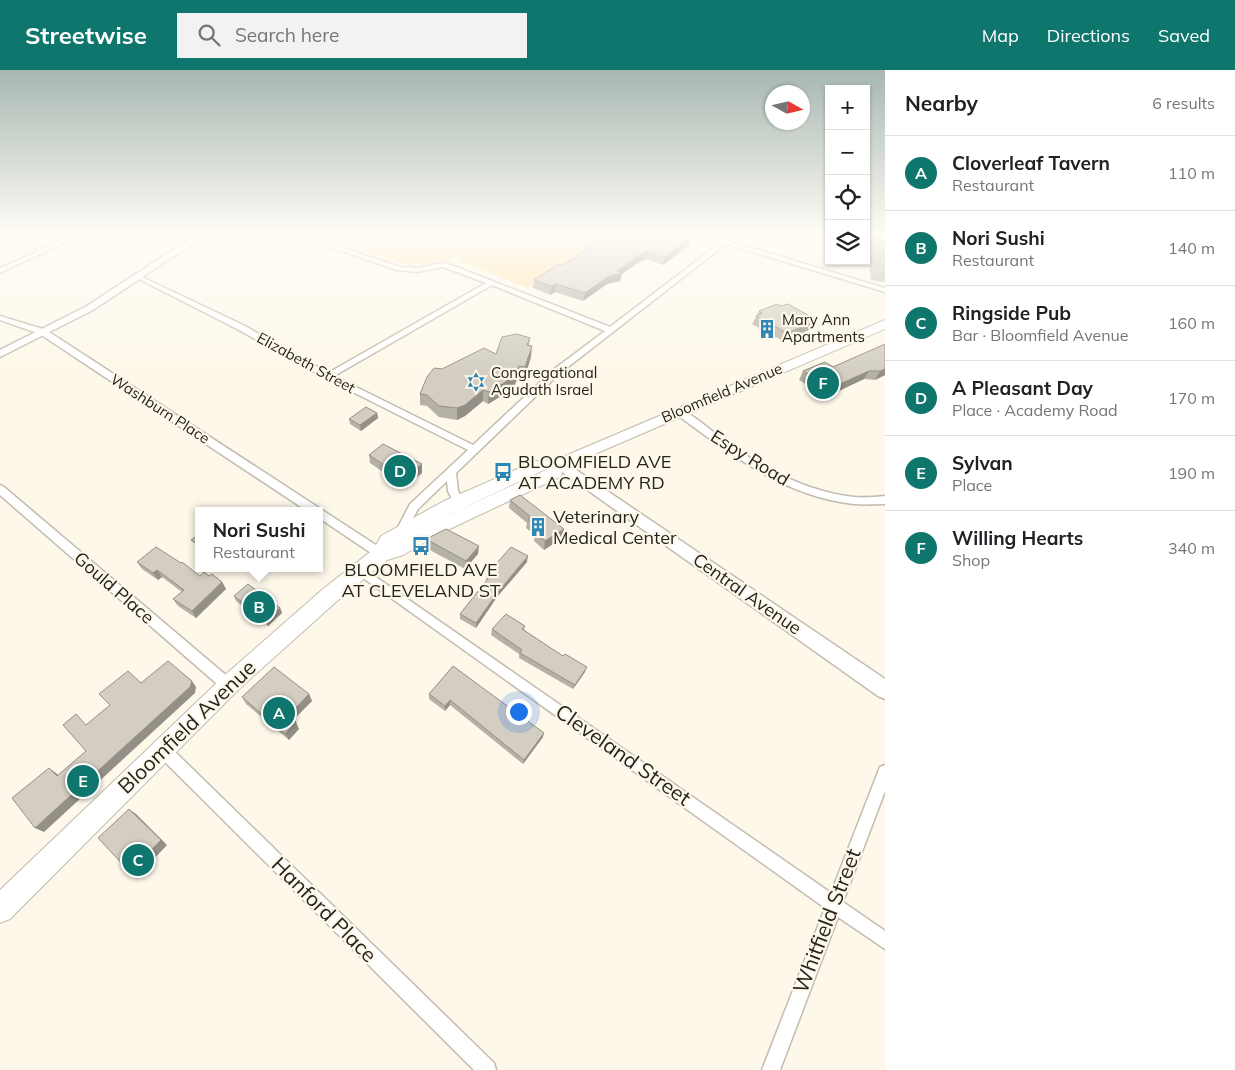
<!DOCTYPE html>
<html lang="en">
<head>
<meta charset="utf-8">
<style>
  body { margin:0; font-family:Mulish,sans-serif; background:#f2f2f2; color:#202124 }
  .controls { position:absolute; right:15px; top:15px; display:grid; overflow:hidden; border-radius:0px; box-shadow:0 1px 4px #0004 }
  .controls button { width:45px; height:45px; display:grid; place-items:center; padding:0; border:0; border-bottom:1px solid #e0e0e0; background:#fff; color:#202124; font:25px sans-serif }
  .compass { position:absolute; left:765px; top:15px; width:45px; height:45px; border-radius:50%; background:#fff; box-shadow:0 1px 4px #0004; rotate:98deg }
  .you { position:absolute; left:518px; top:641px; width:18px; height:18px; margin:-12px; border:4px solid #fff; border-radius:50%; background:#1a73e8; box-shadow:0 0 0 8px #1a73e833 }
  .badge { display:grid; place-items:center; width:32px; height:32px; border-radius:50%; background:#0f766e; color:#fff; font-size:16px; font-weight:700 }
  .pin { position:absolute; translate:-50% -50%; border:2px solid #fff; box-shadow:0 1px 5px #0006 }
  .popup { position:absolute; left:195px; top:437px; width:128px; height:65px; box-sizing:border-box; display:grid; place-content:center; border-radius:0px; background:#fff; filter:drop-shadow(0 1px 4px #0005); font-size:16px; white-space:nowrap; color:#757577 }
  .popup b { font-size:19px; color:#202124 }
  .popup::after { content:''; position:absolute; left:50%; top:100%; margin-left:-10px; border:10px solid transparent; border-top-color:#fff }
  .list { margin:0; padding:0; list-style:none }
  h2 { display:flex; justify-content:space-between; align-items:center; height:65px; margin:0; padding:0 20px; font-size:21px }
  h2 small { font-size:16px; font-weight:400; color:#757577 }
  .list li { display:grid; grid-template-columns:32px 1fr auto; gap:15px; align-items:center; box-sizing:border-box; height:75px; padding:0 20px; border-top:1px solid #e0e0e0 }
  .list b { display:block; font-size:19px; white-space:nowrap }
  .list p { margin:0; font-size:16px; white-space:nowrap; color:#757577 }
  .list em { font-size:16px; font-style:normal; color:#757577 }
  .icon { flex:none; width:28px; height:28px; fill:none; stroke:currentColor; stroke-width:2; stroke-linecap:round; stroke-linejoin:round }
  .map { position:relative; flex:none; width:885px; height:1000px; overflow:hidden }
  header { display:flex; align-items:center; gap:30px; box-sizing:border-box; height:70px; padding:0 25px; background:#0f766e; color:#fff }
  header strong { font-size:24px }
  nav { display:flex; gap:28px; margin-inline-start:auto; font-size:18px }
  .search { width:350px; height:45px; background:#f2f2f2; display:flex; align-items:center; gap:12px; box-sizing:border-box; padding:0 18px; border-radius:0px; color:#757577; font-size:19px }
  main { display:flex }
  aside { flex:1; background:#fff }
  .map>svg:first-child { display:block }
  .green { fill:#fce1a7 }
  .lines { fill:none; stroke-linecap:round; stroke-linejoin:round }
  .minor-casing { stroke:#c2bcb0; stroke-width:3 }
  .tertiary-casing { stroke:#c2bcb0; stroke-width:3 }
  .secondary-casing { stroke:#c2bcb0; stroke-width:3 }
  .primary-casing { stroke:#c2bcb0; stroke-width:2 }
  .minor { fill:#fff; fill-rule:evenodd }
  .tertiary { fill:#fff; fill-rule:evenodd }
  .secondary { fill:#fff; fill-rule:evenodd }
  .primary { fill:#fff; fill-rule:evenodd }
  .wall { fill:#b5b1a6 }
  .shaded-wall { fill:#949087 }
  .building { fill:#d3cec1; stroke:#949087 }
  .labels { text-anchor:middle; stroke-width:4.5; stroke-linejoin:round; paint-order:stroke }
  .far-poi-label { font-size:15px; fill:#25231e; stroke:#fef8ea; text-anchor:start }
  .far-street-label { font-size:15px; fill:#25231e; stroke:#fef8ea }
  .street-label { font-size:18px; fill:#25231e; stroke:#fef8ea }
  .poi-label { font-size:18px; fill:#25231e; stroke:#fef8ea; text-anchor:start }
  .near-street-label { font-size:21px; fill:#25231e; stroke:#fef8ea }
</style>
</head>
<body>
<header>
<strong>Streetwise</strong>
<div class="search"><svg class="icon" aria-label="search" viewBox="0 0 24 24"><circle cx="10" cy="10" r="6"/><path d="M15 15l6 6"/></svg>Search here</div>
<nav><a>Map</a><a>Directions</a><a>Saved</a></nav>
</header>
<main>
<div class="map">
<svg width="885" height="1000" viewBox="0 0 885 1000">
  <rect width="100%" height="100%" fill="#fef8ea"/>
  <!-- green -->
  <path class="green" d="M317 164H500L450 190 407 195Z
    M504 164H635L618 175H596L527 218 457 189Z"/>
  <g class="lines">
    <!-- minor casing -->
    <g class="minor-casing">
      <path id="minor" d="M74 164H82L0 203V198L37 182 34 173 18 169H0V165H18L39 171 42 179Z
        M293 164H302L400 197 417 198 443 193 454 196 610 257 720 173 695 164H705L885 218V222L726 174 559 304 456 403 458 421 468 440 467 443H459L448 421 447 411 418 439 405 464 401 465 396 461 410 434 468 380 325 308 237 259 135 207 140 206 243 255 328 303 486 213 443 197 417 202 397 200ZM492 215 605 261 553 300 473 375 334 306Z
        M0 246 46 260 385 481 387 484 385 487H377L319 448V441H307L40 264 0 250Z
        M679 339C693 344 713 362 726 372 764 399 807 422 854 427 864 428 875 427 885 426V434C875 434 864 435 854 434 785 427 730 384 676 344V340Z
        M0 415 4 417 234 612 235 616 234 620 229 622 224 620 0 425Z
        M360 496 831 823 880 697 885 695V721L843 832 885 861V879L838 847 780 1000H762L825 838 356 503 354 500 356 497Z
        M162 672 167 674 494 993 496 1000H474L157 684 155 679 157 674Z"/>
    </g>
    <!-- tertiary casing -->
    <g class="tertiary-casing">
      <path id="tertiary" d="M197 164H207L93 240 0 287V280L87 236Z"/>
    </g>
    <!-- secondary casing -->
    <g class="secondary-casing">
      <path id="secondary" d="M560 389 885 609V629L878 626 555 397 553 394 555 391Z"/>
    </g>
    <!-- primary casing -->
    <g class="primary-casing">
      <path id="primary" d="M885 250V259L560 399 562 403 560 407 439 464 403 485 387 490 337 531 240 618 10 849 0 853V820L225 605 323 519 374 479 381 466 444 431 536 391 558 389ZM544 400H546L437 450Z"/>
    </g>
    <!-- minor -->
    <use href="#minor" class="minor"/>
    <!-- tertiary -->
    <use href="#tertiary" class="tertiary"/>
    <!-- secondary -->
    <use href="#secondary" class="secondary"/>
    <!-- primary -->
    <use href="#primary" class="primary"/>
  </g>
  <!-- wall -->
  <path class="wall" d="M874 164H885V212L871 210 867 176Z
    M614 171 689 175 663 195 646 189 636 194 622 204 620 211 607 214 583 231 555 222 550 225 533 218 534 210 563 195 585 181 586 177Z
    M759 241 813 258 783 271 752 254Z
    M530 268 529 275 531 287 524 309 518 308 514 316 503 325 488 334 483 331 465 346 457 350 439 347 427 336 420 335V324L442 299 496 284Z
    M885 274V305L875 310 864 309 826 327 799 310 803 301 833 297Z
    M377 343 378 348 361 361 350 354 349 349Z
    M369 385 422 394V403L405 417 370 393Z
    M510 430 564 459 562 468 544 480 534 471 535 465 526 458 527 453 509 438Z
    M199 464V476L193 472 191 470Z
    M426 469 478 484 465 499 426 478Z
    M137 492 200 506H209L222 512 226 519 196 548 178 536 173 529 182 522 162 507 158 510 142 499Z
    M527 492 497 527 476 558 460 549V544L487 510H486L487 504Z
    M234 526 280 538 282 543 268 556 236 531Z
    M525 556 524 560 585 602 573 619 519 588V584L491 565 492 559Z
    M453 596 543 667 523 694 450 635 445 641 429 629V624Z
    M309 624 312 631 293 650 299 659 289 670 246 634 242 627Z"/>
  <!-- shaded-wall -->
  <path class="shaded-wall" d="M691 167 689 175 663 195 665 187Z
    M648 181 646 189 636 194 622 204 620 211 607 214 583 231 585 223 638 186Z
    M556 214 555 222 550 225 552 216Z
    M817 250 813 258 783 271 787 263Z
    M532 276 531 287 524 309 525 297Z
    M519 296 518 308 514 316 503 325 488 334 489 322Z
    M885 299V305L875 310 880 301Z
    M869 301 864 309 826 327 831 318Z
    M483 320V331L465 346 457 350V338Z
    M377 343 378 348 361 361 360 355Z
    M422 394V403L405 417 404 408Z
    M564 459 562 468 544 480 545 471Z
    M479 476 478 484 465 499 466 491Z
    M528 486 527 492 497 527 476 558V553L498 522Z
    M157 500 162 507 158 510 153 503Z
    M222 512 226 519 196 548 192 541Z
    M280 538 282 543 268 556 266 550Z
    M587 597 585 602 573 619 575 615Z
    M192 611 196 617 195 623 44 762 35 758Z
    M309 624 312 631 291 652 288 646Z
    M450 630V635L445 641V636Z
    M296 652 299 659 289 670 285 664Z
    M544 663 543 667 523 694 524 690Z
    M49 698 56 703 64 711 57 706Z
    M129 739 136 744 167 775 138 806 130 802Z"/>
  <!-- building -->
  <path class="building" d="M625 164H681L691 167 665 187 648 181 638 186 617 201 622 203 609 206 585 223 556 214 552 216 534 210 559 194 563 195 590 178 586 177 598 169 614 171Z
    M881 164H885V188H884Z
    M777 234 781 236 788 234 817 250 787 263 756 246 762 243 759 241Z
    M517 264 530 268 527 275 532 276 525 297 519 296 516 304 504 313 489 322 483 320 465 335 457 338 439 336 427 325 420 324 427 307 434 298 442 299 484 278 496 284 502 267Z
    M885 274V299L880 301H869L831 318 803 301 825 292 833 297Z
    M366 337 377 343 360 355 349 349Z
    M383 374 422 394 404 408 369 385Z
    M520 425 564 459 545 471 535 462 540 460 528 449 531 447 510 430Z
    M446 459 479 476 466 491 426 469Z
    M199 464V474L191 470Z
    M156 477 181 493 182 492 200 506 204 502 209 506 212 504 222 512 192 541 173 529 184 520 157 500 153 503 137 492Z
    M511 477 528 486 498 522 476 553 460 544 490 506 487 504Z
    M248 514 280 538 266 550 234 526Z
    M506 544 525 556 522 559 563 586 565 584 587 597 575 615 520 583 522 580 492 559Z
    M168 591 192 611 190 617 35 758 12 728 49 698 57 706 86 681 63 655 76 644 86 655 110 635 99 624 128 601 141 613Z
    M453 596 544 663 524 690 450 630 445 636 429 624Z
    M274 597 309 624 288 646 296 652 285 664 242 627Z
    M129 739 161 770 130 802 98 768Z"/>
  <!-- sky -->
  <linearGradient id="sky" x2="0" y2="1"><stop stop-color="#a7b7b0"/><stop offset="0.54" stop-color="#fffcf6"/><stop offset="1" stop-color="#fffcf6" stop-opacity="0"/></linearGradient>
  <rect width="885" height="304" fill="url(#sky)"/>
  <!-- icons -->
  <defs>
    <g id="building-bare" transform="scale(1.5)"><path d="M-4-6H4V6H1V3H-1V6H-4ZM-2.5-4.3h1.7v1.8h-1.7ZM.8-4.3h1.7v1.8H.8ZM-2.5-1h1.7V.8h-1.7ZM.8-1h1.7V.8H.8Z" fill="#2e87b5" stroke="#fef8ea" stroke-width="2.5" paint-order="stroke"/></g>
    <g id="synagogue-bare" transform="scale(1.5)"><path d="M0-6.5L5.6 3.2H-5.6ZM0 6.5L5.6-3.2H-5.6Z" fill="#2e87b5" stroke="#fef8ea" stroke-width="2.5" paint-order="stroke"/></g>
    <g id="bus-bare" transform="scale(1.5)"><path d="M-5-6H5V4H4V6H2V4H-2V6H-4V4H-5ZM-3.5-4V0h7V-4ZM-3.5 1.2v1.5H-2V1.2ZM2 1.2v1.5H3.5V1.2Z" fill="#2e87b5" stroke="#fef8ea" stroke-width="2.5" paint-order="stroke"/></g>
  </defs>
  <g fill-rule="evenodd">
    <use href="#building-bare" x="767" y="259"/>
    <use href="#synagogue-bare" x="476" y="312"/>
    <use href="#bus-bare" x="503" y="402"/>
    <use href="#building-bare" x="538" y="457"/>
    <use href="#bus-bare" x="421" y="476"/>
  </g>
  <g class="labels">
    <!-- far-poi labels -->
    <g class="far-poi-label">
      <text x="782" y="255">Mary Ann<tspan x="782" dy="17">Apartments</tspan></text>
      <text x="491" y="308">Congregational<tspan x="491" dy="17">Agudath Israel</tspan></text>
    </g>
    <!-- far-street labels -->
    <g class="far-street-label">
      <text transform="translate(306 293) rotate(29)" y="5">Elizabeth Street</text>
      <text transform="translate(722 323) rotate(-23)" y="5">Bloomfield Avenue</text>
      <text transform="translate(160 339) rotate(33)" y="5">Washburn Place</text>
    </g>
    <!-- street labels -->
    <g class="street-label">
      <text transform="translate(750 388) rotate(32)" y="6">Espy Road</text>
      <text transform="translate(114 518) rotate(41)" y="6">Gould Place</text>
      <text transform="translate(747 524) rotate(35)" y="6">Central Avenue</text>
    </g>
    <!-- poi labels -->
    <g class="poi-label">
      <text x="518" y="398">BLOOMFIELD AVE<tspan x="518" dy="21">AT ACADEMY RD</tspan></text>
      <text x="553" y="453">Veterinary<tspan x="553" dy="21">Medical Center</tspan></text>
      <text x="421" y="506" text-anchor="middle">BLOOMFIELD AVE<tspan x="421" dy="21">AT CLEVELAND ST</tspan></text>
    </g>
    <!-- near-street labels -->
    <g class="near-street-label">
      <text transform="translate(187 657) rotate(-44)" y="7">Bloomfield Avenue</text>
      <text transform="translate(623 685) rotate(35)" y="7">Cleveland Street</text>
      <text transform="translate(324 840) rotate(45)" y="7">Hanford Place</text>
      <text transform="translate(827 851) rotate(-69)" y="7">Whitfield Street</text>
    </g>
  </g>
</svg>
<div class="controls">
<button>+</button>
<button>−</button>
<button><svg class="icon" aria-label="locate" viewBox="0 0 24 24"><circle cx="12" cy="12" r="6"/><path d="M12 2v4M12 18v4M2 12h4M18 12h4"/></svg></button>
<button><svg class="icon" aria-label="layers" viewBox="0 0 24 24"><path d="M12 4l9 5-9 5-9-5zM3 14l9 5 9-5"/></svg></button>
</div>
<svg class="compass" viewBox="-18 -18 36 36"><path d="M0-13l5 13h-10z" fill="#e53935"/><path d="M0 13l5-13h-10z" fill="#757577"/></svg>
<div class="you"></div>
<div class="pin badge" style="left:279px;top:643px">A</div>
<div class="pin badge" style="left:259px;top:537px">B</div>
<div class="popup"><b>Nori Sushi</b>Restaurant</div>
<div class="pin badge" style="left:138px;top:790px">C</div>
<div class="pin badge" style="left:400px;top:401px">D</div>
<div class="pin badge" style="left:83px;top:711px">E</div>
<div class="pin badge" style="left:823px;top:313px">F</div>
</div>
<aside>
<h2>Nearby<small>6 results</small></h2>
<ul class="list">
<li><span class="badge">A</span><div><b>Cloverleaf Tavern</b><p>Restaurant</p></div><em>110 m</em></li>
<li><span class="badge">B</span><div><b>Nori Sushi</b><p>Restaurant</p></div><em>140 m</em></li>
<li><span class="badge">C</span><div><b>Ringside Pub</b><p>Bar · Bloomfield Avenue</p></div><em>160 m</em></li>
<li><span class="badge">D</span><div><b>A Pleasant Day</b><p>Place · Academy Road</p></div><em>170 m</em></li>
<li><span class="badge">E</span><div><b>Sylvan</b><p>Place</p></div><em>190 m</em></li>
<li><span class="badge">F</span><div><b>Willing Hearts</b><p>Shop</p></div><em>340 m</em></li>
</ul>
</aside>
</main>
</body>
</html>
